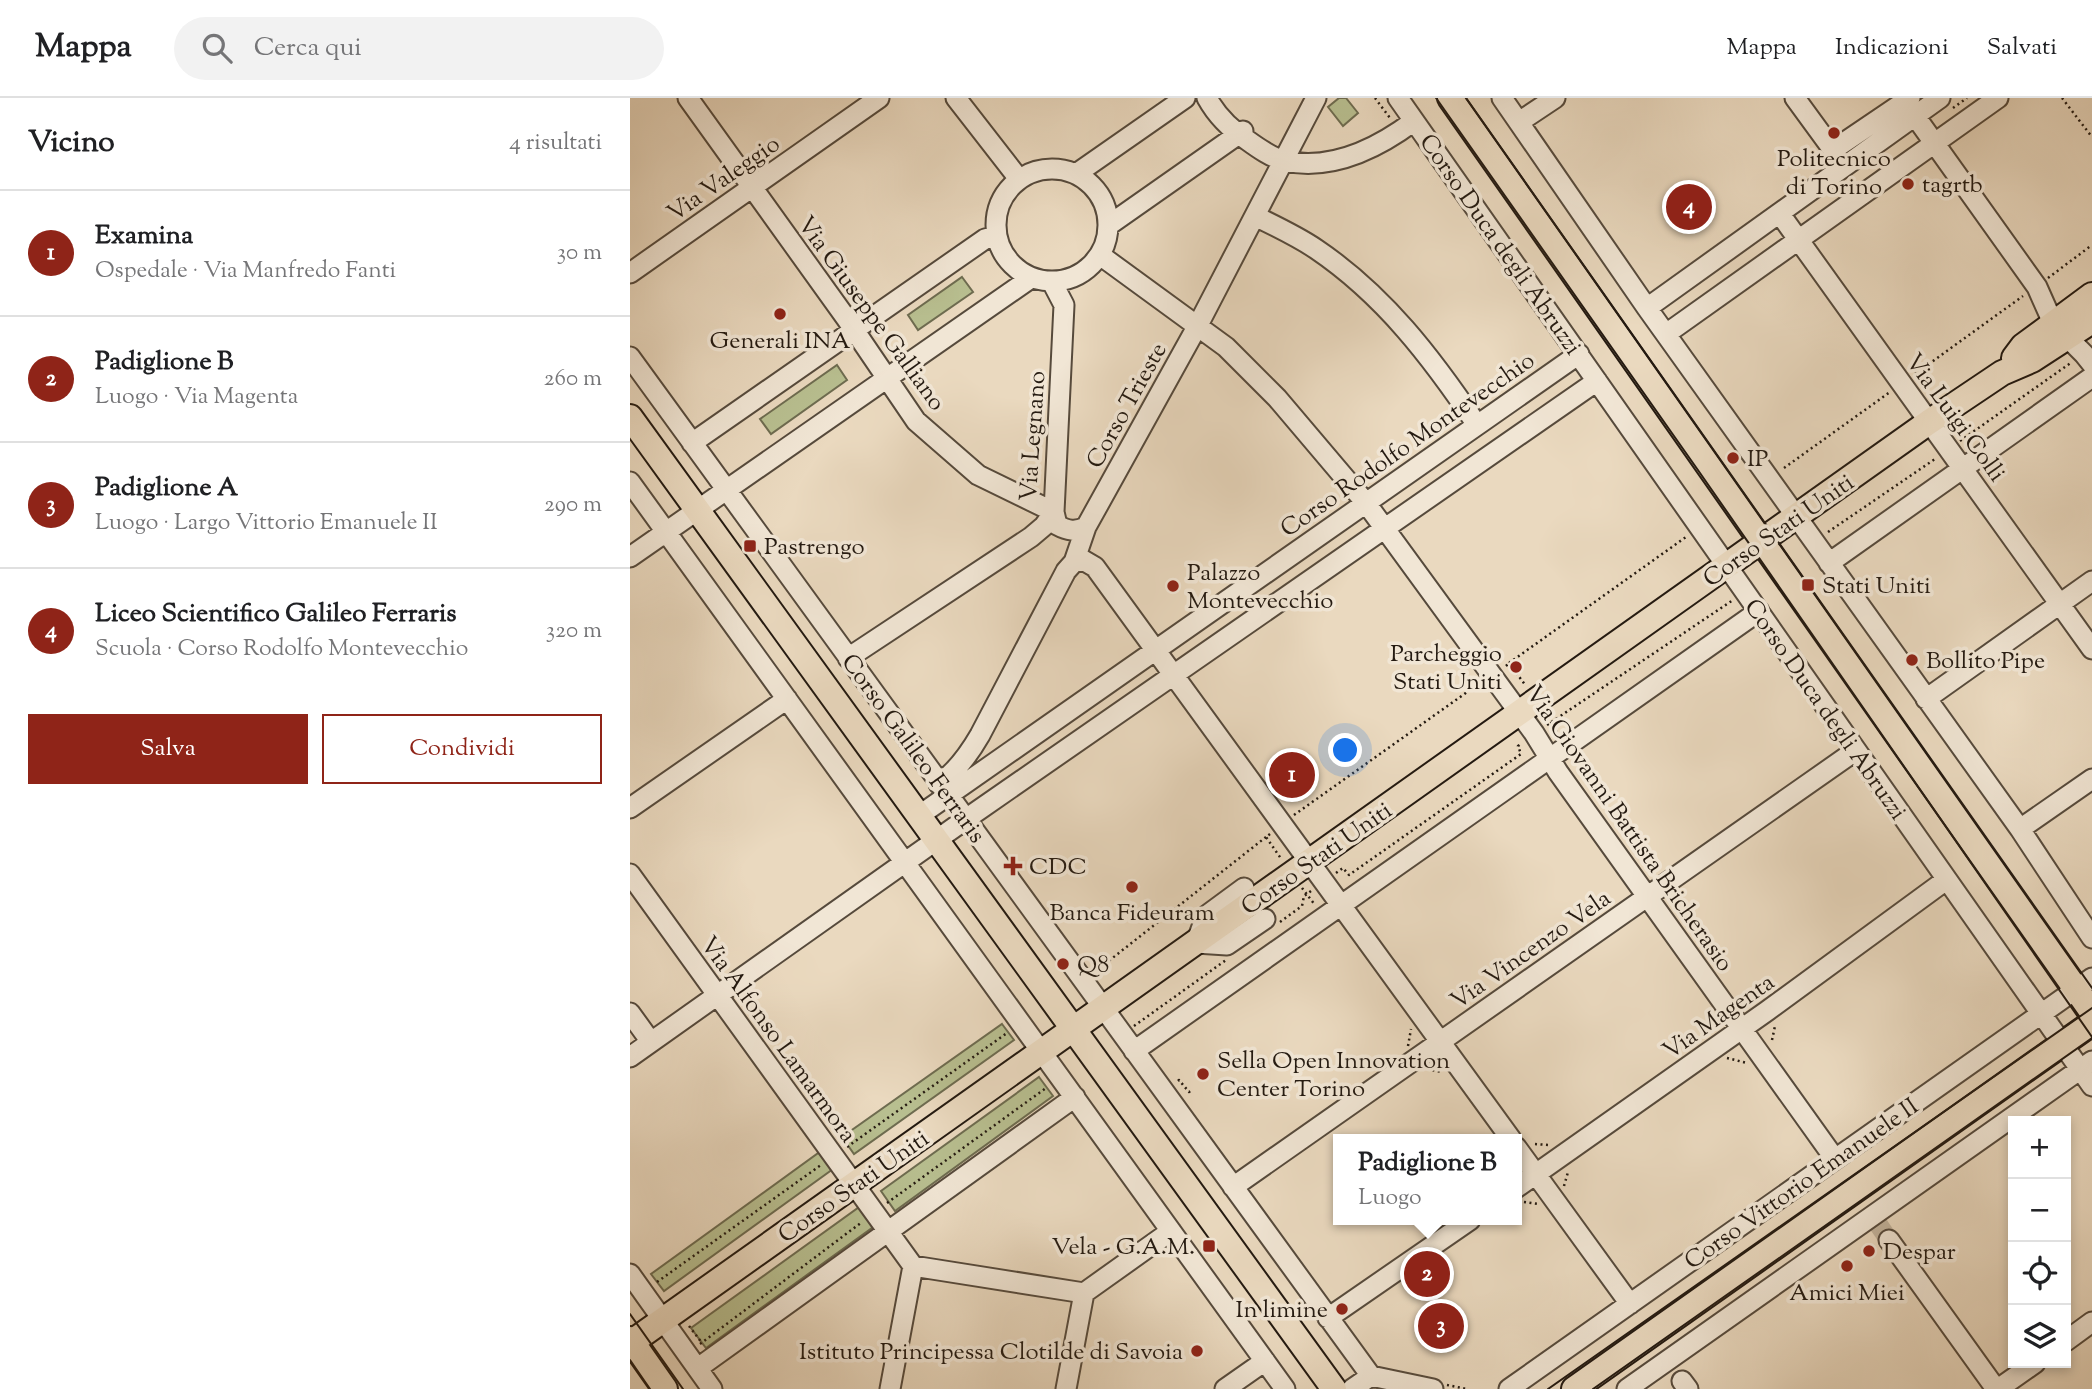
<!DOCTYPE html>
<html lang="it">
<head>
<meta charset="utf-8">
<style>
  body { margin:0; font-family:"Sorts Mill Goudy",serif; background:#f2f2f2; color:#202124 }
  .controls { position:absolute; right:21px; bottom:21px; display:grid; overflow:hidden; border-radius:0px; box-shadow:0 4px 10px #0003 }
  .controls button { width:63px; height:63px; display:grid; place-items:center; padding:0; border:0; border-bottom:2px solid #e0e0e0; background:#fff; color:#202124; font:35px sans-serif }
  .you { position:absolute; left:716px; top:653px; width:24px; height:24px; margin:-18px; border:5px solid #fff; border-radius:50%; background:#1a73e8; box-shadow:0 0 0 10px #1a73e833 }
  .badge { display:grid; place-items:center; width:46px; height:46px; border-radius:50%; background:#8f2418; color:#fff; font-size:23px; font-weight:700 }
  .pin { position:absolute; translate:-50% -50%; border:4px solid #fff; box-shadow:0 2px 7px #0006 }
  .popup { position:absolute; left:703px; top:1036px; width:189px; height:91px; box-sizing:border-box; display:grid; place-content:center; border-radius:0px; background:#fff; filter:drop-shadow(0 2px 5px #0005); font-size:23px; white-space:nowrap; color:#757577 }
  .popup b { font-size:26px; color:#202124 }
  .popup::after { content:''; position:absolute; left:50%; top:100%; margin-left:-14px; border:14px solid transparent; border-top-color:#fff }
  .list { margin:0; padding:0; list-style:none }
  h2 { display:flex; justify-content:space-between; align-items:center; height:91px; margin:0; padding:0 28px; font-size:30px }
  h2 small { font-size:23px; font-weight:400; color:#757577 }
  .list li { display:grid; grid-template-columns:46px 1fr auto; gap:21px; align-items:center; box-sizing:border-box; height:126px; padding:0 28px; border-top:2px solid #e0e0e0 }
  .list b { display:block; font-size:26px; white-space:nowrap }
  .list p { margin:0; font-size:23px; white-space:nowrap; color:#757577 }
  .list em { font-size:23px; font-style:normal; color:#757577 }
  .actions { display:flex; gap:14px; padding:21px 28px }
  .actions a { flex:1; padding:16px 0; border:2px solid #8f2418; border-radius:0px; text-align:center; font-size:24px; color:#8f2418 }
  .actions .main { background:#8f2418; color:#fff }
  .icon { flex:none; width:38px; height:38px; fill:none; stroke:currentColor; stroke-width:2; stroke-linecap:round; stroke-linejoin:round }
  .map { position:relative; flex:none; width:1462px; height:1291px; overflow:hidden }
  header { display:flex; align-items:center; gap:42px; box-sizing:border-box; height:98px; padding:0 35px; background:#fff; border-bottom:2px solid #e0e0e0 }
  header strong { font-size:33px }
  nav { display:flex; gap:38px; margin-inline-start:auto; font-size:24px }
  .search { width:490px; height:63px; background:#f2f2f2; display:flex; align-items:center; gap:18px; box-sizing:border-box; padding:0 24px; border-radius:38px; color:#757577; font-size:26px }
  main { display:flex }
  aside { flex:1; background:#fff }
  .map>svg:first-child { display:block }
  .green { fill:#b8bf90; stroke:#6e6c50; stroke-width:2 }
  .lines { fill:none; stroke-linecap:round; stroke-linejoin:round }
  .minor-tunnel { stroke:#c2b39c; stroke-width:19; stroke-dasharray:19 10; stroke-linecap:butt }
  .minor-casing { stroke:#564a3c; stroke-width:23 }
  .major-casing { stroke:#241a11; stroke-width:28 }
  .path { stroke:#241a11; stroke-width:2.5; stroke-dasharray:2 3.5; stroke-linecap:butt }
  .minor { stroke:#f1e6d5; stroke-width:19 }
  .major { stroke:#ead9bf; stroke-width:24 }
  .tram { stroke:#241a11; stroke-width:2 }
  .poi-dot { fill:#8f2418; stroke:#f1e6d5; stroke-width:2.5 }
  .labels { text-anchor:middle; stroke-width:7; stroke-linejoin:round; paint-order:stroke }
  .poi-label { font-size:24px; fill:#241a11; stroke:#f1e6d5; text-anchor:start }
  .street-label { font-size:24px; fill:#241a11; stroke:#f1e6d5 }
</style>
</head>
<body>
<header>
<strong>Mappa</strong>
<div class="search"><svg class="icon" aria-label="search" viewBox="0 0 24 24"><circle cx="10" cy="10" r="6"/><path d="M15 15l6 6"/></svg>Cerca qui</div>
<nav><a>Mappa</a><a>Indicazioni</a><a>Salvati</a></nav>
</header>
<main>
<aside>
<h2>Vicino<small>4 risultati</small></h2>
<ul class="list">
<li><span class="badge">1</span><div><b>Examina</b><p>Ospedale · Via Manfredo Fanti</p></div><em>30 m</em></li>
<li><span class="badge">2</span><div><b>Padiglione B</b><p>Luogo · Via Magenta</p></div><em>260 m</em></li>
<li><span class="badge">3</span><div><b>Padiglione A</b><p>Luogo · Largo Vittorio Emanuele II</p></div><em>290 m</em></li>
<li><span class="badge">4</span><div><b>Liceo Scientifico Galileo Ferraris</b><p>Scuola · Corso Rodolfo Montevecchio</p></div><em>320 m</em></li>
</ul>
<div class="actions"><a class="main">Salva</a><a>Condividi</a></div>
</aside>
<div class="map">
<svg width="1462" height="1291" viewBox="0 0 1462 1291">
  <rect width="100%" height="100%" fill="#ead9bf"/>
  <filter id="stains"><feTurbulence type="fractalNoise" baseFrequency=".00286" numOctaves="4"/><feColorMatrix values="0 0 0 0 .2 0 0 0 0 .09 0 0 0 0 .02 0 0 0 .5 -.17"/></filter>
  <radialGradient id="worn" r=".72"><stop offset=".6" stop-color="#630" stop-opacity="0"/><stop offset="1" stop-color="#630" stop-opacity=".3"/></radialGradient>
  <!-- green -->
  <path class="green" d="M709 0H716L728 15 713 28 698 9Z
    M332 179 343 194 288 232 278 217Z
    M207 267 217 282 141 336 130 321Z
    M372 926 384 942 224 1056 212 1039Z
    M409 979 423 998 265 1113 251 1093Z
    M191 1053 203 1071 34 1193 21 1176Z
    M232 1107 246 1127 76 1250 61 1230Z"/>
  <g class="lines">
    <!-- minor-tunnel -->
    <path class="minor-tunnel" d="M1248 1126 1259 1142"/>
    <!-- minor casing -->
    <g class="minor-casing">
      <path id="minor" d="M58 0 216 220 286 323 348 377 424 414
        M326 0 389 81
        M577 0C587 18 600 31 617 42 628 50 642 60 655 63 702 73 748 50 784 23
        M768 0 1462 988
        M872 0 1017 210 1390 731 1462 840
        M1165 0 1203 52 1280 0
        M1285 18 1407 189 1423 225 1454 256 1462 266
        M889 24 925 0
        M366 127a56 56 0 1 1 112 0a56 56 0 1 1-112 0Z
        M446 76 555 0
        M1150 116 1462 551
        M625 118C645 128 667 138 686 151 754 197 802 260 847 327
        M479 127 613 33
        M470 157 596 249 647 300 736 405 904 635 928 674 1205 1061
        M0 175 249 0
        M1017 210 1310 0
        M1036 236 1368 0
        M0 259 741 1278
        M62 345 355 141 366 138
        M0 384 655 1291
        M424 414 427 427C438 433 445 434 456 429
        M0 459 401 180
        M444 464 453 462 465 469 881 1041
        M1199 465 1462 279
        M218 560 401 439 414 428 424 414 434 207 422 184
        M1296 601 1462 483
        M309 686C327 673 339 656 350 637L436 473 444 464 456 429 568 227 686 0
        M0 710 157 601
        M290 717 949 256
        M1390 731 1462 681
        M0 776 283 1168
        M614 790 576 818 566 845 597 847 635 821
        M0 915 21 944
        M504 953 1129 513
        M0 959 346 714 967 283
        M886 1049 1000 1206
        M603 1089 1225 653
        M886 1090 1137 913 1316 782
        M1259 1142 1366 1291
        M283 1168 454 1195 541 1133
        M0 1176 82 1291
        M698 1220 840 1122
        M1436 1243 1462 1224
        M68 1270 445 999
        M1052 1283 1058 1291
        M260 1291 283 1168
        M436 1291 454 1195
        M595 1291 635 1263
        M722 1291 741 1278 803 1291
        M879 1291 1462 880
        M997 1291 1462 963
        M1368 1291 1405 1265"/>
    </g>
    <!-- major casing -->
    <g class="major-casing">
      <path id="major" d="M820 0 1462 914
        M1384 260 1393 248 1462 197
        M0 319 704 1291
        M0 1241 35 1291
        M2 1244 1299 324 1372 275 1402 262 1462 223
        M944 1291 1462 925"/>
    </g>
    <!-- path -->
    <path class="path" d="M745 0 760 20
      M1432 0 1462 39
      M1323 10 1337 0
      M1418 180 1462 147
      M1285 276 1393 198
      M1330 343 1442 264
      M1154 370 1260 294
      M1198 434 1305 361
      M879 565 1056 439
      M876 568 879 565 896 588
      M918 619 927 634
      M917 627 1103 502
      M664 717 847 587
      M640 736 636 739 652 762
      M706 775 713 770 719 777 891 656 888 648 892 645
      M672 790 685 807
      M650 824 672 808 674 798 681 793
      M466 873 636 739
      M1109 899 1127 901
      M504 928 596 862
      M1142 942 1145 928
      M778 948 781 931
      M1097 960 1117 965
      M797 971 812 974
      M548 983 549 982 559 994 562 992
      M905 1046 919 1047
      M217 1049 377 935
      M934 1088 938 1074
      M894 1104 908 1106
      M257 1105 416 990
      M27 1184 191 1067
      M59 1228 72 1245
      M70 1246 232 1124
      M817 1287 837 1291"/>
    <!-- minor -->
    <use href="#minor" class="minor"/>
    <!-- major -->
    <use href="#major" class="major"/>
    <!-- tram -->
    <path class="tram" d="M806 0 1070 375 1462 939
      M836 0 1462 890
      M0 1216 53 1291
      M0 1262 20 1291
      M918 1291 1462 910
      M963 1291 1462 940"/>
  </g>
  <!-- markers -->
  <g class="poi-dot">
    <circle cx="1204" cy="35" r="7"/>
    <circle cx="1278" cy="86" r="7"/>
    <circle cx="150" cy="216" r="7"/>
    <circle cx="1103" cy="360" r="7"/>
    <rect x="113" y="441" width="14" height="14" rx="3.5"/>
    <rect x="1171" y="480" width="14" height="14" rx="3.5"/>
    <circle cx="543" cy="488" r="7"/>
    <circle cx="1282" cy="562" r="7"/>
    <circle cx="886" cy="569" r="7"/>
    <path d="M379.5 757.5h7v7h7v7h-7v7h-7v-7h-7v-7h7z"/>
    <circle cx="502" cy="789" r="7"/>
    <circle cx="433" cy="866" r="7"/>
    <circle cx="573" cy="976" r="7"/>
    <rect x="572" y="1141" width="14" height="14" rx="3.5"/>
    <circle cx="1239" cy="1153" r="7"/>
    <circle cx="1217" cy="1168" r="7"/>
    <circle cx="712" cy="1211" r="7"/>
    <circle cx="567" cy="1253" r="7"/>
  </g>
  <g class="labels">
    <!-- poi labels -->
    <g class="poi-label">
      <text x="1204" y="68" text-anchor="middle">Politecnico<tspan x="1204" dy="28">di Torino</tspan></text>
      <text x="1292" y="94">tagrtb</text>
      <text x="150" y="250" text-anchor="middle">Generali INA</text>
      <text x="1117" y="368">IP</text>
      <text x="134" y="456">Pastrengo</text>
      <text x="557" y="482">Palazzo<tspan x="557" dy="28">Montevecchio</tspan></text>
      <text x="1192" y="495">Stati Uniti</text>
      <text x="872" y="563" text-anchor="end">Parcheggio<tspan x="872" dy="28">Stati Uniti</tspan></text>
      <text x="1296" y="570">Bollito Pipe</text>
      <text x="399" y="776">CDC</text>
      <text x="502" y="822" text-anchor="middle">Banca Fideuram</text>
      <text x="447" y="874">Q8</text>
      <text x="587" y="970">Sella Open Innovation<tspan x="587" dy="28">Center Torino</tspan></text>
      <text x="565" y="1156" text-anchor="end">Vela - G.A.M.</text>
      <text x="1253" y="1161">Despar</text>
      <text x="1217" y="1202" text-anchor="middle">Amici Miei</text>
      <text x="698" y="1219" text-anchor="end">In limine</text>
      <text x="553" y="1261" text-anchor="end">Istituto Principessa Clotilde di Savoia</text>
    </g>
    <!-- street labels -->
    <g class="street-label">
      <text transform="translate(93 80) rotate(-35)" y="8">Via Valeggio</text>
      <text transform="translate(871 146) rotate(55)" y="8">Corso Duca degli Abruzzi</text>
      <text transform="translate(242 215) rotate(54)" y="8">Via Giuseppe Galliano</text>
      <text transform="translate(496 307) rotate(-61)" y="8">Corso Trieste</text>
      <text transform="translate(1326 319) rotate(54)" y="8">Via Luigi Colli</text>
      <text transform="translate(402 338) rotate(-86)" y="8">Via Legnano</text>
      <text transform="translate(777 346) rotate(-35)" y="8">Corso Rodolfo Montevecchio</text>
      <text transform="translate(1148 432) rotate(-35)" y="8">Corso Stati Uniti</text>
      <text transform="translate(1196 611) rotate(55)" y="8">Corso Duca degli Abruzzi</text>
      <text transform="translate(284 650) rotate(54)" y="8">Corso Galileo Ferraris</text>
      <text transform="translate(1000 730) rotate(55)" y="8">Via Giovanni Battista Bricherasio</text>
      <text transform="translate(686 760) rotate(-35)" y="8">Corso Stati Uniti</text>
      <text transform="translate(900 851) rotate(-35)" y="8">Via Vincenzo Vela</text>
      <text transform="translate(1088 918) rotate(-35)" y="8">Via Magenta</text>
      <text transform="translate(149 941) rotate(54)" y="8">Via Alfonso Lamarmora</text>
      <text transform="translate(1171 1085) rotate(-35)" y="8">Corso Vittorio Emanuele II</text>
      <text transform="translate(223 1088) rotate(-35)" y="8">Corso Stati Uniti</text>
    </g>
  </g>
  <rect width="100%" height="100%" filter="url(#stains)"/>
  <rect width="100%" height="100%" fill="url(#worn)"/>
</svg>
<div class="controls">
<button>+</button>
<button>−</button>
<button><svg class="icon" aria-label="locate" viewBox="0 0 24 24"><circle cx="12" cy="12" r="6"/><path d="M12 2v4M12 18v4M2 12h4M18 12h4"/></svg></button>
<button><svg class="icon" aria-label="layers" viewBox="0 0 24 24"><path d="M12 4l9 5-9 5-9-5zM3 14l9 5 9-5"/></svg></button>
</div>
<div class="you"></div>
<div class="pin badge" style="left:662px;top:677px">1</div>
<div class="pin badge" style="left:797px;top:1176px">2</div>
<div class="popup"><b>Padiglione B</b>Luogo</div>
<div class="pin badge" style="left:811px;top:1228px">3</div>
<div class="pin badge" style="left:1059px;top:109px">4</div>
</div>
</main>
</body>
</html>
